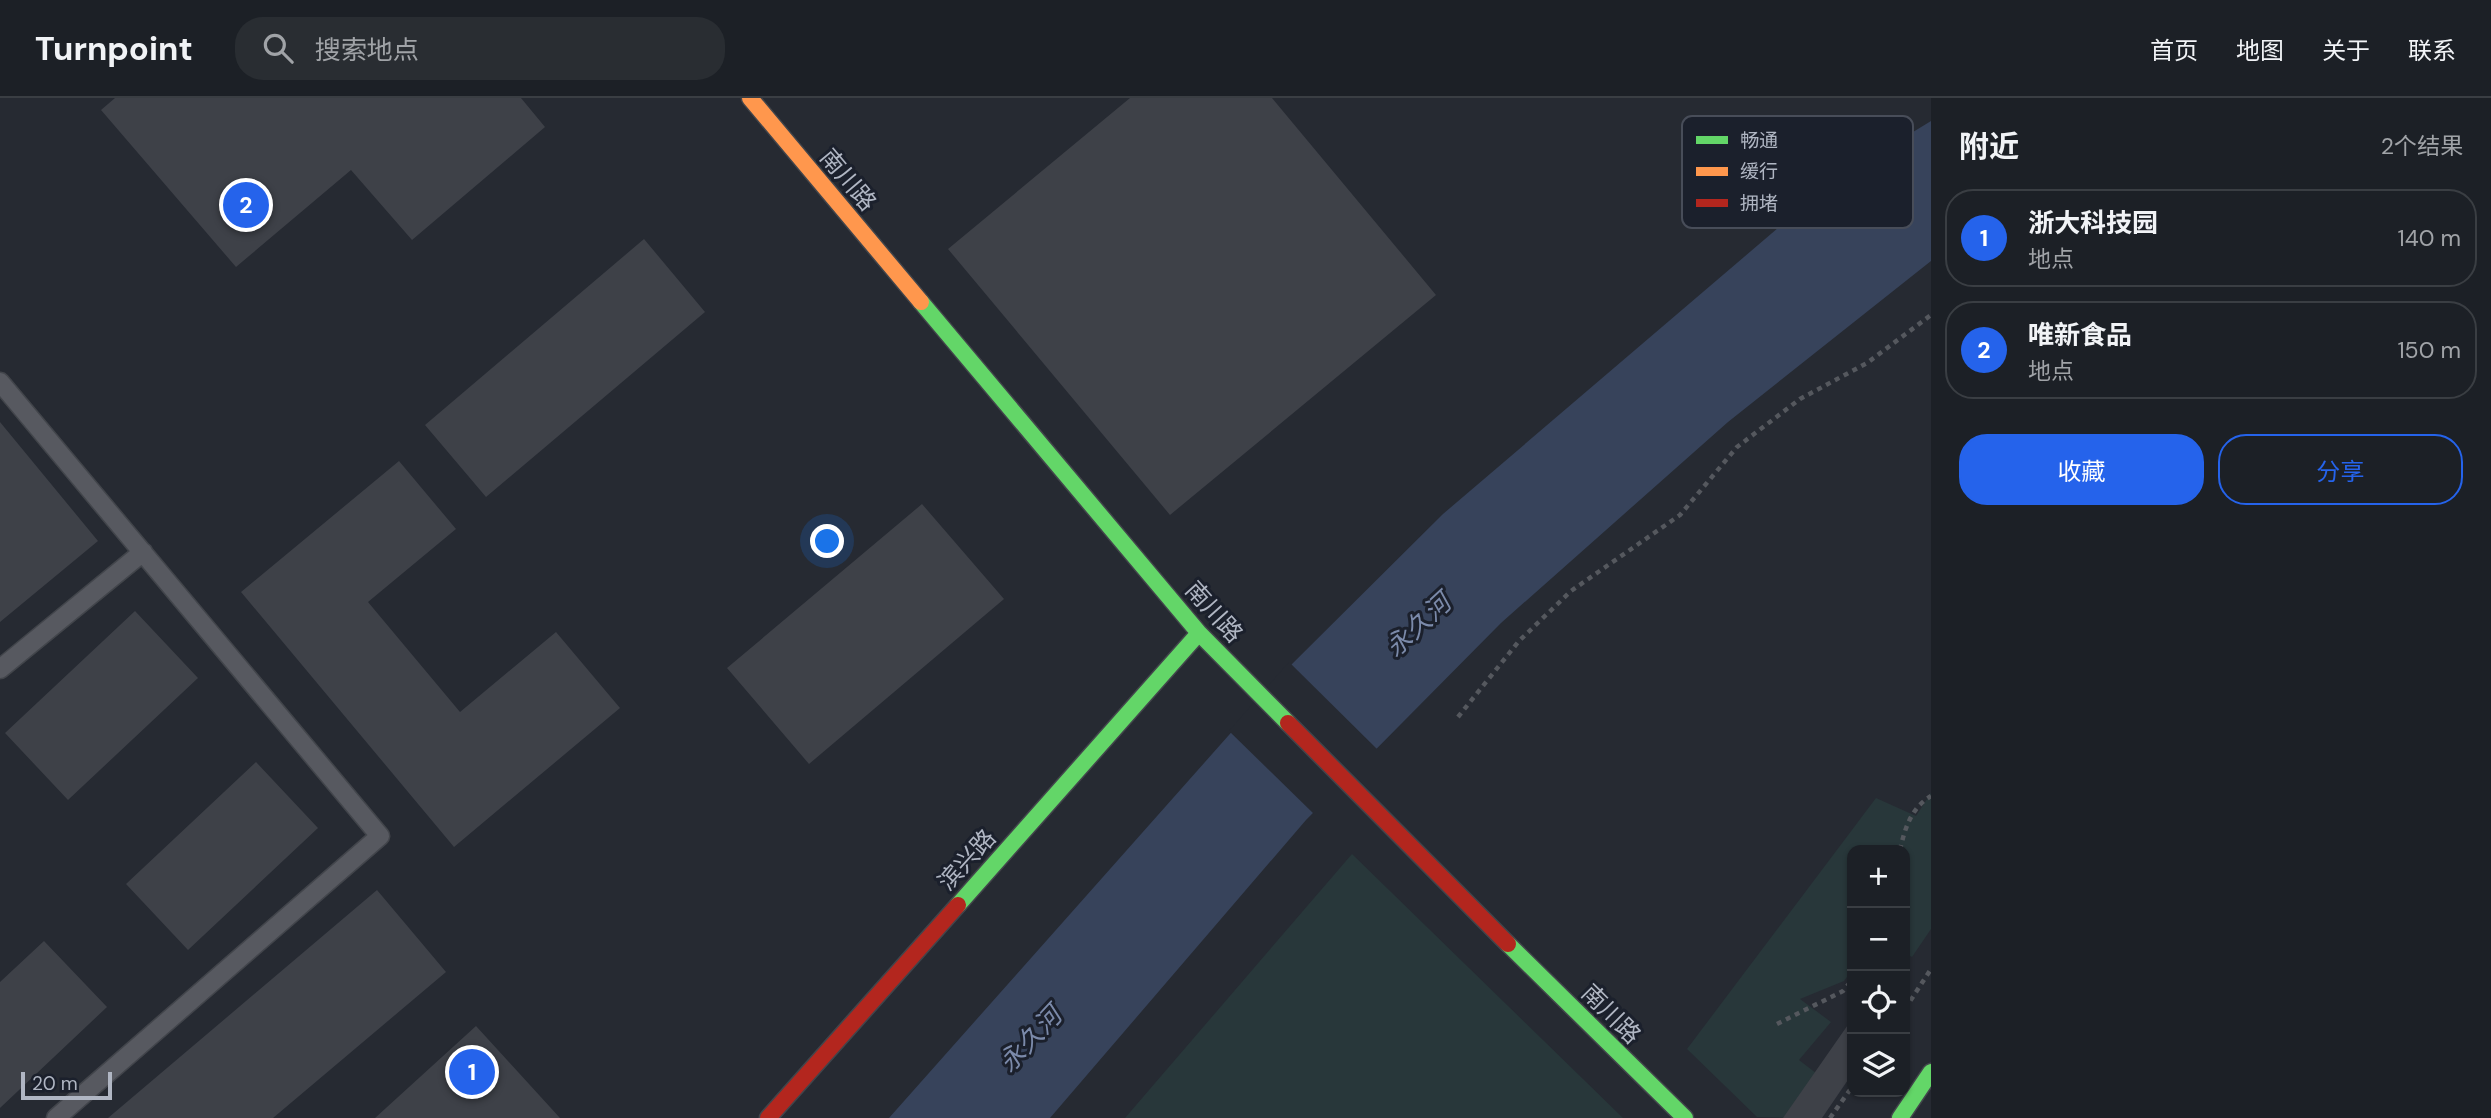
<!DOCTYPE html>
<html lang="zh">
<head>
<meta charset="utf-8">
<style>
  body { margin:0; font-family:"DM Sans","Noto Sans SC",sans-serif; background:#292d32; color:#f1f3f6 }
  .controls { position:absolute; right:21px; bottom:21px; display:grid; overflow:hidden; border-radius:14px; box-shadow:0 2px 5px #0004 }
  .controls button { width:63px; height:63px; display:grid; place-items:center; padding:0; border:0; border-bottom:2px solid #3a3e43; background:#1c2026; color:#f1f3f6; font:35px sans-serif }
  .scale { position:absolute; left:21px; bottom:18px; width:91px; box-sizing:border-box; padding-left:7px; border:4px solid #b0b6c3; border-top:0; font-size:19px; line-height:24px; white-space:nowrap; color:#b0b6c3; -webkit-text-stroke:5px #1b202c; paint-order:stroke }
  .you { position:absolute; left:828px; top:444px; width:24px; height:24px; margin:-18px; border:5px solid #fff; border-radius:50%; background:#1a73e8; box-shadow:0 0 0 10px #1a73e833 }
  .badge { display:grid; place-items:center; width:46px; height:46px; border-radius:50%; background:#2563eb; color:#fff; font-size:23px; font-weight:700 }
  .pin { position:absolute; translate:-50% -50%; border:4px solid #fff; box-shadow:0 2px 7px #0006 }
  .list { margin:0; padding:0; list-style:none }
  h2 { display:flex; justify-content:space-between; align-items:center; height:91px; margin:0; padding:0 28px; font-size:30px }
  h2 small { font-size:23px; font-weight:400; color:#a0a3a7 }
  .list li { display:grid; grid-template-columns:46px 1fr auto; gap:21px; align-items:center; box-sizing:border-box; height:98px; margin:0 14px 14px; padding:0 14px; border:2px solid #3a3e43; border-radius:28px }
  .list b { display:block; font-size:26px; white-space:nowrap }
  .list p { margin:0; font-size:23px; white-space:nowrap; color:#a0a3a7 }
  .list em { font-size:23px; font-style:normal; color:#a0a3a7 }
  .actions { display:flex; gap:14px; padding:21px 28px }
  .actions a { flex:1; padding:16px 0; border:2px solid #2563eb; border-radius:28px; text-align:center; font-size:24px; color:#2563eb }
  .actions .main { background:#2563eb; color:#fff }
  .icon { flex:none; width:38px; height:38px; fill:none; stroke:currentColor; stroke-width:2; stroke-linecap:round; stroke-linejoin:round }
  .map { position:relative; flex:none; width:1931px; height:1020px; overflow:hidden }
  header { display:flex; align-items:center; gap:42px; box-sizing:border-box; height:98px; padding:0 35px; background:#1c2026; border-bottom:2px solid #3a3e43 }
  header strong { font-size:33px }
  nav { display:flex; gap:38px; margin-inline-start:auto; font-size:24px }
  .search { width:490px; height:63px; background:#292d32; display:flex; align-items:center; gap:18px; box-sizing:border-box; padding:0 24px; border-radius:28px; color:#a0a3a7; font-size:26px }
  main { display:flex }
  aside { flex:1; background:#1c2026 }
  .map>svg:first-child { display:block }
  .green { fill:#28373a }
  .water { fill:#37435b }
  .pier { fill:#262a32 }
  .building { fill:#3e4148 }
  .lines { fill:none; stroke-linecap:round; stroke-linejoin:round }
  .lane-casing { stroke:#42454b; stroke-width:21 }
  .fast-casing { stroke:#42454b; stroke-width:19 }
  .slow-casing { stroke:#42454b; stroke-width:19 }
  .jam-casing { stroke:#42454b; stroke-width:19 }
  .path { stroke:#55585e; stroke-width:4.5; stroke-dasharray:5 5; stroke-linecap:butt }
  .lane { stroke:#575960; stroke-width:18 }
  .fast { stroke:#63d668; stroke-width:16 }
  .slow { stroke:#ff974d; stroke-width:16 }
  .jam { stroke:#b3261e; stroke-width:16 }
  .labels { text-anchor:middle; stroke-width:6; stroke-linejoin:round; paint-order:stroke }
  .street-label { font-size:24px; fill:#b0b6c3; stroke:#1b202c }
  .water-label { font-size:26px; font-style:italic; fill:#7b8aaa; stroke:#1b202c }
  .key { fill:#1b202c; stroke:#484d59; stroke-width:2 }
  .key-label { font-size:19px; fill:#b0b6c3 }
</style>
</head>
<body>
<header>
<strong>Turnpoint</strong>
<div class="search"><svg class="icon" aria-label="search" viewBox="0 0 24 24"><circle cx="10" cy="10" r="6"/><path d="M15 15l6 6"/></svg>搜索地点</div>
<nav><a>首页</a><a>地图</a><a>关于</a><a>联系</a></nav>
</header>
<main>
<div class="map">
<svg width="1931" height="1020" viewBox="0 0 1931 1020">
  <rect width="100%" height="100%" fill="#262a32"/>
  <!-- green -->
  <path class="green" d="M1931 695V831L1912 859 1905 855V752H1852V872L1844 883 1800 901 1831 924 1799 962 1834 989 1812 1020 1757 1019 1687 951 1876 700 1916 718Z
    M1352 756 1623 1020H1125Z"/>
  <!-- water -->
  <path class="water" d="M1931 23V163L1728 324 1501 525 1306 722 1050 1020H889L1292 566 1443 416 1833 83Z"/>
  <!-- pier -->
  <path class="pier" d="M1289 564 1379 653 1315 717 1229 633Z"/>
  <!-- building -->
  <path class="building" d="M115 0H521L545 29 412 142 351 72 236 169 101 12Z
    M1130 0H1272L1436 197 1170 417 948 151Z
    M644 141 705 214 486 399 425 327Z
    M0 324 98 443 0 524Z
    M399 363 456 431 368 504 460 614 556 534 620 610 454 749 241 494Z
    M922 406 1004 501 809 666 727 570Z
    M135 513 198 580 68 702 5 635Z
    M256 664 318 730 188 852 126 786Z
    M377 792 446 874 273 1020H108Z
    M44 843 107 909 0 1010V884Z
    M1852 921V976L1822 1020H1783Z
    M476 928 560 1020H375Z"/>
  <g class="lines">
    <!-- lane casing -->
    <g class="lane-casing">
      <path id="lane" d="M0 284 380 738 56 1020
        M0 571 143 454"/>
    </g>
    <!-- fast casing -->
    <g class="fast-casing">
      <path id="fast" d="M921 204 1199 535 1288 625
        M958 807 1199 535
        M1508 846 1685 1020
        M1900 1020 1931 974"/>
    </g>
    <!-- slow casing -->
    <g class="slow-casing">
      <path id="slow" d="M750 0 921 204"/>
    </g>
    <!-- jam casing -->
    <g class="jam-casing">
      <path id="jam" d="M1288 625 1508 846
        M768 1020 958 807"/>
    </g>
    <!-- path -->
    <path class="path" d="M1458 619 1519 543 1571 493 1680 417 1737 349 1800 301 1867 265 1931 217
      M1900 752C1905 730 1911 710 1931 698
      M1905 911 1931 871
      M1777 926 1843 893 1852 882
      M1830 1020 1852 989"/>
    <!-- lane -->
    <use href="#lane" class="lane"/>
    <!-- fast -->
    <use href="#fast" class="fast"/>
    <!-- slow -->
    <use href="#slow" class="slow"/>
    <!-- jam -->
    <use href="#jam" class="jam"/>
  </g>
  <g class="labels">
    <!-- street labels -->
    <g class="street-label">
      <text transform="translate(848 82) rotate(50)" y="8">南川路</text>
      <text transform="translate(1214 514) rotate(48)" y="8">南川路</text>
      <text transform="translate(967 762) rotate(-48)" y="8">滨兴路</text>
      <text transform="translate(1611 916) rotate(45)" y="8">南川路</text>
    </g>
    <!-- water labels -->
    <g class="water-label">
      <text transform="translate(1418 527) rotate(-43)" y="9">永久河</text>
      <text transform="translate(1030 941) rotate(-47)" y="9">永久河</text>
    </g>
  </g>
  <!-- legend -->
  <rect x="1682" y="18" width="231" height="112" rx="10" class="key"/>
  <rect x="1696" y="38" width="32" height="8" fill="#63d668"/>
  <rect x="1696" y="69" width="32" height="9" fill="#ff974d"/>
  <rect x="1696" y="101" width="32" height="8" fill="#b3261e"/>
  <g class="key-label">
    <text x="1740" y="49">畅通</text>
    <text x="1740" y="80">缓行</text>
    <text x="1740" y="112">拥堵</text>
  </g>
</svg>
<div class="controls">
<button>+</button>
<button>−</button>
<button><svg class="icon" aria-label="locate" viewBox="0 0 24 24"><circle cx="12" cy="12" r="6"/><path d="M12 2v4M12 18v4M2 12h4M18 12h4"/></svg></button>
<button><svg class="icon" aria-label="layers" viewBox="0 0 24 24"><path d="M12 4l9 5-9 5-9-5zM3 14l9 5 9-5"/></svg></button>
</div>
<div class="scale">20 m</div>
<div class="you"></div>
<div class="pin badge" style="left:472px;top:974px">1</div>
<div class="pin badge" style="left:246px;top:107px">2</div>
</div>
<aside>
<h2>附近<small>2个结果</small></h2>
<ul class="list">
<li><span class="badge">1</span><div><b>浙大科技园</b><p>地点</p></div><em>140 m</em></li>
<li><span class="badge">2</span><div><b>唯新食品</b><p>地点</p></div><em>150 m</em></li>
</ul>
<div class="actions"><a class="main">收藏</a><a>分享</a></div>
</aside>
</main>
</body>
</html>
